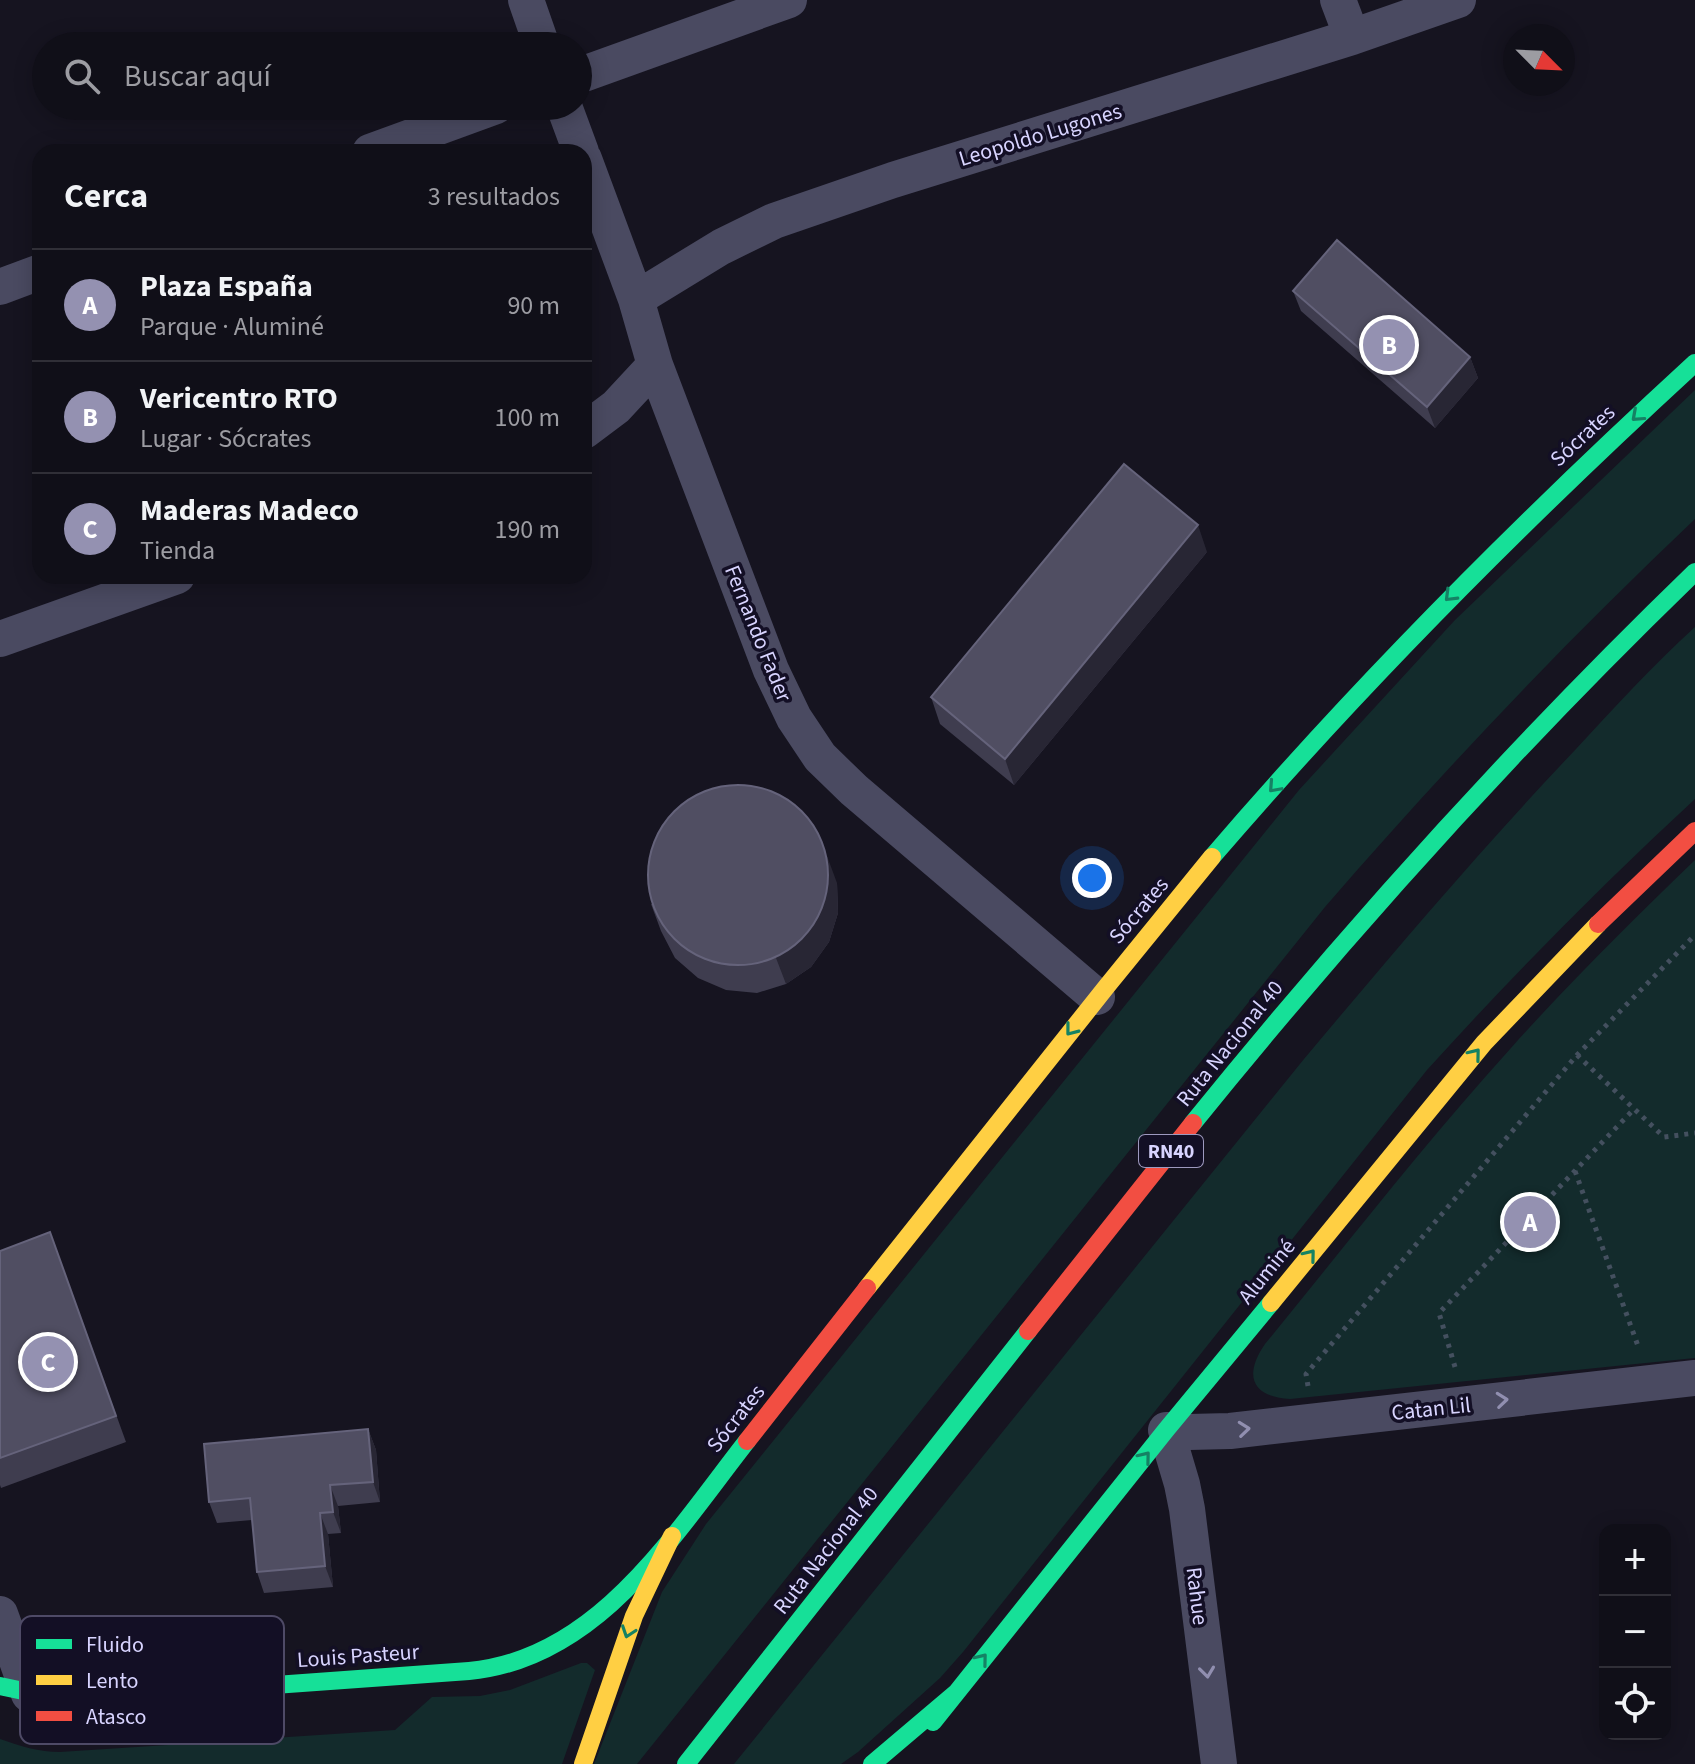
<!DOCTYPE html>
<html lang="es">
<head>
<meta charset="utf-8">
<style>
  body { margin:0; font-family:"Source Sans 3",sans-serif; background:#191821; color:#f1f3f6 }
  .controls { position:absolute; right:24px; bottom:24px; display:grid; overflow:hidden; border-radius:16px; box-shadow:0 4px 20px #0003 }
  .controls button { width:72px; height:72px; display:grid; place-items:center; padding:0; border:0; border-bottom:2px solid #302f37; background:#100f18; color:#f1f3f6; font:40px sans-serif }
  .compass { position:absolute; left:1503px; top:24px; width:72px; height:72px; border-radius:50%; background:#100f18; box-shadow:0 4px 20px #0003; rotate:114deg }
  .you { position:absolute; left:1092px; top:878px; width:28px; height:28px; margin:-20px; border:6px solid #fff; border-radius:50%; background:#1a73e8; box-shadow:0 0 0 12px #1a73e833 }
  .badge { display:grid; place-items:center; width:52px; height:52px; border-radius:50%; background:#9491b1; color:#fff; font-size:26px; font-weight:700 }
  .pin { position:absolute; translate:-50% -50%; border:4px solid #fff; box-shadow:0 2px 8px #0006 }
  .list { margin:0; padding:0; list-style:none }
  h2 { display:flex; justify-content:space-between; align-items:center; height:104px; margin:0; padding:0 32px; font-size:34px }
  h2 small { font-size:26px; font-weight:400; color:#9c9ca2 }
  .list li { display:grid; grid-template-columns:52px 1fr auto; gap:24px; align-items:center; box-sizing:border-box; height:112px; padding:0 32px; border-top:2px solid #302f37 }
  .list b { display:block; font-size:30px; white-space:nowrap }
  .list p { margin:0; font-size:26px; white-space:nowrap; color:#9c9ca2 }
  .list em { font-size:26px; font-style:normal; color:#9c9ca2 }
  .icon { flex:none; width:44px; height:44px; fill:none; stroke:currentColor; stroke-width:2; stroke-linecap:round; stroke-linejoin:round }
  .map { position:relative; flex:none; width:1695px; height:1764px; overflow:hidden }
  .search { position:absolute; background:#100f18; box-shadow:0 4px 20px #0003; left:32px; top:32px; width:560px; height:88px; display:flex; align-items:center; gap:20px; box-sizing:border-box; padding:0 28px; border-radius:44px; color:#9c9ca2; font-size:30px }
  .panel { position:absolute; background:#100f18; box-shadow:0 4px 20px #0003; left:32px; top:144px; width:560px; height:440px; border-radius:24px }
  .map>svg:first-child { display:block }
  .green { fill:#132b2c }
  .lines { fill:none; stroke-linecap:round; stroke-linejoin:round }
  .path { stroke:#44505f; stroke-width:5; stroke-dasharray:4 6; stroke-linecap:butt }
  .street { stroke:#4a4a61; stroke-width:36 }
  .fast { stroke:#16e098; stroke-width:18 }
  .slow { stroke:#ffcf43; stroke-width:18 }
  .jam { stroke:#f24e42; stroke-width:18 }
  .wall { fill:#3f3d4f }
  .shaded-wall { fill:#282634 }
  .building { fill:#504e62; stroke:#65637b; stroke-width:2 }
  .oneway { stroke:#158264 }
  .oneway2 { stroke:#918fb0 }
  .labels { text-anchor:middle; stroke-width:7; stroke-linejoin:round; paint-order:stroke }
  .shield { fill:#130f25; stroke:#9d99be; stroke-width:2 }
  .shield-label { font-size:20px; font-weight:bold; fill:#d8d4ff }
  .street-label { font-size:22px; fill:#d8d4ff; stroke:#130f25 }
  .key { fill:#130f25; stroke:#4e4a66; stroke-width:2 }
  .key-label { font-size:22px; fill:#d8d4ff }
</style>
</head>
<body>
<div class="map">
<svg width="1695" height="1764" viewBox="0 0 1695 1764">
  <rect width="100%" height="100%" fill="#161420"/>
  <!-- green -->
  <path class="green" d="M1695 390V519C1565 642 1442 772 1325 907L637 1764H594L662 1592 706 1524 1299 790 1455 620Z
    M1695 627V799C1602 885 1512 976 1427 1070L963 1652 940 1678 858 1752 841 1764H734L1304 1059C1392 954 1481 849 1576 749 1615 707 1653 665 1695 627Z
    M1695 860V1358L1290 1399C1252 1397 1243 1376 1265 1344 1346 1245 1425 1143 1511 1048 1569 983 1632 921 1695 860Z
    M581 1663H587L595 1670 562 1764H0V1739C20 1746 39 1752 60 1752L395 1730 432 1697 480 1696 510 1690Z"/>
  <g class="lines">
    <!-- path -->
    <path class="path" d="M1577 1055 1664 1137 1695 1133
      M1575 1171 1638 1346
      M1455 1367 1439 1313 1634 1109
      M1308 1386 1306 1374 1577 1055 1695 935"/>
    <!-- street -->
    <path class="street" d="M526 0 542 46
      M1338 0 1352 37
      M578 76 789 0
      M564 106 581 152
      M370 152 496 106
      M584 159 636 299 655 365 771 670 794 718 820 757 854 790 1097 997
      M0 287 40 272
      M636 299 721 247 774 221 893 180 1352 37 1458 0
      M584 431 616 407 655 365
      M0 639 177 576
      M0 1614 29 1694
      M1219 1764 1187 1509 1182 1484 1166 1430 1189 1432 1230 1431 1695 1378"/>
    <!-- fast -->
    <path class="fast" d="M1212 857C1362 682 1525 519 1695 363
      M1193 1123C1350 929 1516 745 1695 572
      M0 1686 47 1696 96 1698 469 1671C598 1659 674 1534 747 1441
      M933 1722 1166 1430 1271 1303
      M686 1764 1028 1331
      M872 1764 957 1692"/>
    <!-- slow -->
    <path class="slow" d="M867 1288 1107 986 1212 857
      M1271 1303 1484 1043 1598 924
      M583 1764 634 1616 672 1536"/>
    <!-- jam -->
    <path class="jam" d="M1598 924 1695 831
      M1028 1331 1193 1123
      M747 1441 867 1288"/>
  </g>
  <!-- wall -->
  <path class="wall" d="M1293 291 1470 357 1478 378 1435 428 1301 311Z
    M1207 552 1014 785 940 724 931 697Z
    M837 883 838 913 829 942 811 967 786 984 757 993 726 990 698 978 675 958 661 931 651 904Z
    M50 1232 126 1442 1 1488 0 1485V1251Z
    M368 1429 376 1450 380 1502 338 1506 341 1533 328 1534 333 1587 264 1593 257 1572 252 1520 217 1523 209 1502Z"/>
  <!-- shaded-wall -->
  <path class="shaded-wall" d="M1470 357 1478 378 1435 428 1427 407Z
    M1198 525 1207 552 1014 785 1005 759Z
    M827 856 837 883 838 913 829 942 811 967 786 984 776 958Z
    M368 1429 376 1450 380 1502 373 1482Z
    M330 1485 338 1506 341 1533 333 1512Z
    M320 1513 328 1534 333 1587 325 1566Z"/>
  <!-- building -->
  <path class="building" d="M1337 240 1470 357 1427 407 1293 291Z
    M1124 464 1198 525 1005 759 931 697Z
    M648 875a90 90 0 1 1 180 0a90 90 0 1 1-180 0Z
    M50 1232 116 1416 0 1458V1251Z
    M368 1429 373 1482 330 1485 333 1512 320 1513 325 1566 257 1572 250 1498 209 1502 204 1444Z"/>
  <!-- one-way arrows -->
  <defs><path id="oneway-chevron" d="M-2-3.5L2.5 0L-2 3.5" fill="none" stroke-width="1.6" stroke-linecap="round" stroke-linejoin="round" transform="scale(2)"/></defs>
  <g class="oneway">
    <use href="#oneway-chevron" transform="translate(1637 416) rotate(138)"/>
    <use href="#oneway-chevron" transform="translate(1450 596) rotate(135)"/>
    <use href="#oneway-chevron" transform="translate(1274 787) rotate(132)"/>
    <use href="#oneway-chevron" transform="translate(1071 1030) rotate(128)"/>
    <use href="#oneway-chevron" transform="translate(1475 1054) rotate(-51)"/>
    <use href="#oneway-chevron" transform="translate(1310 1255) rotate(-51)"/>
    <use href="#oneway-chevron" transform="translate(1145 1457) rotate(-51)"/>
    <use href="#oneway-chevron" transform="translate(628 1632) rotate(109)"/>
    <use href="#oneway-chevron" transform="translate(982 1659) rotate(-51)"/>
  </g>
  <g class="oneway2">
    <use href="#oneway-chevron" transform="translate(1502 1400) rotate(-6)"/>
    <use href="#oneway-chevron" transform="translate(1244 1429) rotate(-6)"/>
    <use href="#oneway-chevron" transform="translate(1207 1672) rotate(83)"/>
  </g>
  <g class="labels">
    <!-- shield labels -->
    <rect class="shield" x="1139" y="1135" width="64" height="32" rx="6"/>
    <g class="shield-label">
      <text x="1171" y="1158">RN40</text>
    </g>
    <!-- street labels -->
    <g class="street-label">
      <text transform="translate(1040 134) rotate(-17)" y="8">Leopoldo Lugones</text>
      <text transform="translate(1582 435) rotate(-43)" y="8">Sócrates</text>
      <text transform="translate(759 633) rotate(68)" y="8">Fernando Fader</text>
      <text transform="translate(1138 910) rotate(-50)" y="8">Sócrates</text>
      <text transform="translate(1229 1043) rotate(-51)" y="8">Ruta Nacional 40</text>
      <text transform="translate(1266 1271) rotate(-51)" y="8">Aluminé</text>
      <text transform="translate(1431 1408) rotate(-6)" y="8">Catan Lil</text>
      <text transform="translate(735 1418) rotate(-52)" y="8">Sócrates</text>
      <text transform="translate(825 1550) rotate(-52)" y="8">Ruta Nacional 40</text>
      <text transform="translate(1198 1596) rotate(83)" y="8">Rahue</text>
      <text transform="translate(358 1655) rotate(-4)" y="8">Louis Pasteur</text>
    </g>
  </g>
  <!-- legend -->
  <rect x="20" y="1616" width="264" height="128" rx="12" class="key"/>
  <rect x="36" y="1639" width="36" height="10" fill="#16e098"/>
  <rect x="36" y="1675" width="36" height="10" fill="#ffcf43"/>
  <rect x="36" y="1711" width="36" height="10" fill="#f24e42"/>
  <g class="key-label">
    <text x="86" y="1652">Fluido</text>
    <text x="86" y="1688">Lento</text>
    <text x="86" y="1724">Atasco</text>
  </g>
</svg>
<div class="controls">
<button>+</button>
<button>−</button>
<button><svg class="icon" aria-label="locate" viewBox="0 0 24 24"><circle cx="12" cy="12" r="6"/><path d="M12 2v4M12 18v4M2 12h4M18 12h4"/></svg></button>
</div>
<svg class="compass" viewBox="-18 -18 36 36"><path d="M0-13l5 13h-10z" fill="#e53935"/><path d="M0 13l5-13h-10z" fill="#9c9ca2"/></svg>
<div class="you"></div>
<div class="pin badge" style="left:1530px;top:1222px">A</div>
<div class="pin badge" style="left:1389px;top:345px">B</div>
<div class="pin badge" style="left:48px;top:1362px">C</div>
<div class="search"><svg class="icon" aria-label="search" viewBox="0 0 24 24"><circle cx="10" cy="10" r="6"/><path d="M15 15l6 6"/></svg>Buscar aquí</div>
<section class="panel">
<h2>Cerca<small>3 resultados</small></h2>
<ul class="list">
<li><span class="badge">A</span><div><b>Plaza España</b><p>Parque · Aluminé</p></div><em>90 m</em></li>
<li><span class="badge">B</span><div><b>Vericentro RTO</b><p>Lugar · Sócrates</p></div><em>100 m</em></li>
<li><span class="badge">C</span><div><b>Maderas Madeco</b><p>Tienda</p></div><em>190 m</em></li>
</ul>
</section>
</div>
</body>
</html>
